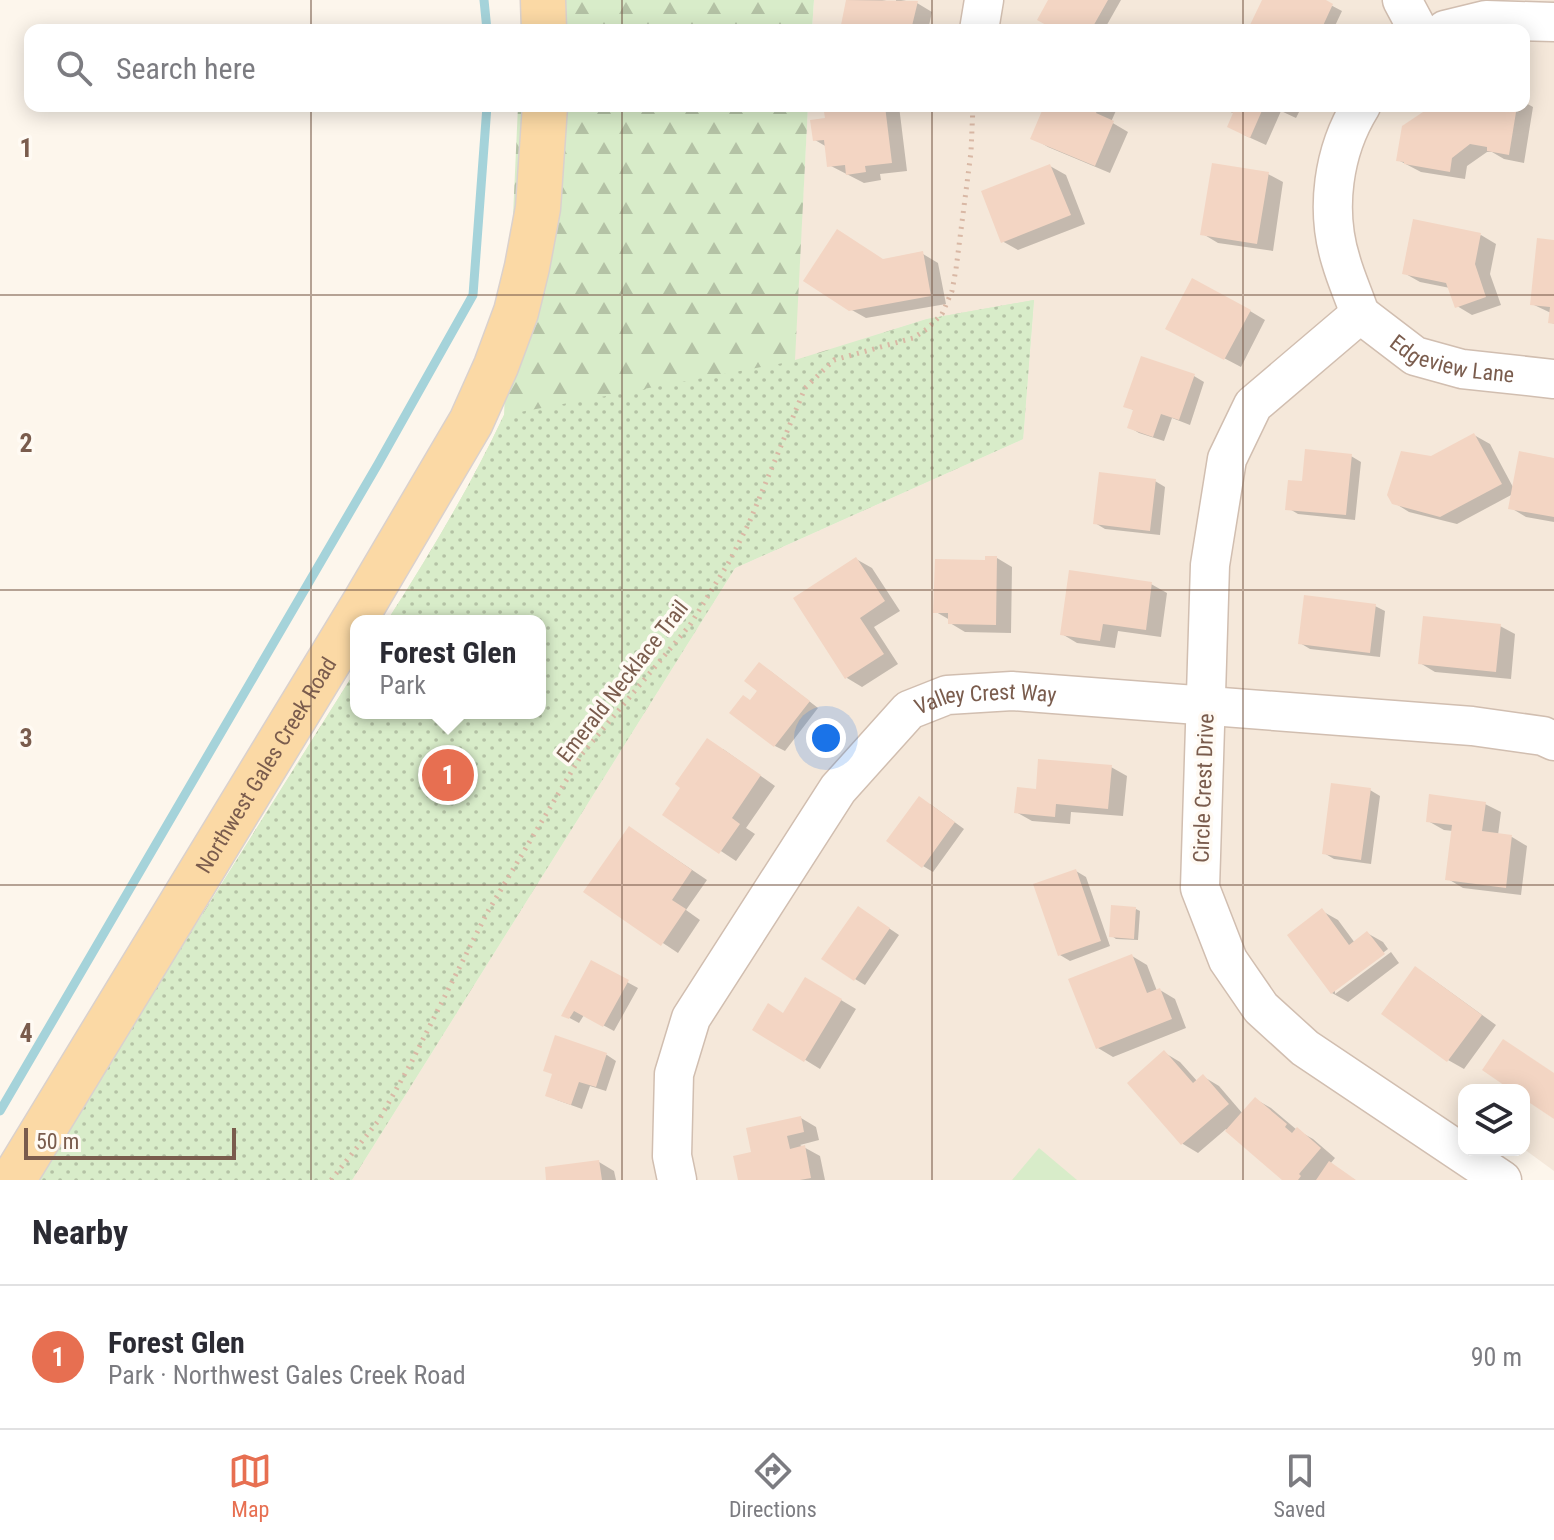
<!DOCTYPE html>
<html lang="en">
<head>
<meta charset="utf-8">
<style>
  body { margin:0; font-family:"Roboto Condensed",sans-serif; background:#f2f2f3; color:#2b2b33 }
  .controls { position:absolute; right:24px; bottom:24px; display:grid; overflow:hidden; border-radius:16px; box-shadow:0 4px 20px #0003 }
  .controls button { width:72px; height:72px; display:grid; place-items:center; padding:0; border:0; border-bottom:2px solid #e1e1e2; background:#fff; color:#2b2b33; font:40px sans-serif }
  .scale { position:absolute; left:24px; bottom:20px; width:212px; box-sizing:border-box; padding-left:8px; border:4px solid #7a5c4d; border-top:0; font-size:22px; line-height:28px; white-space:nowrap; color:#7a5c4d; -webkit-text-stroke:6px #fffaf3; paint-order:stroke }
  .you { position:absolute; left:826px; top:738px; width:28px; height:28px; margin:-20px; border:6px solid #fff; border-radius:50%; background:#1a73e8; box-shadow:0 0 0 12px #1a73e833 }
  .badge { display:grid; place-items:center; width:52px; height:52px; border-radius:50%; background:#e76f51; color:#fff; font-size:26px; font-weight:700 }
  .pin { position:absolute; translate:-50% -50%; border:4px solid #fff; box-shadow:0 2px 8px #0006 }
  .popup { position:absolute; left:350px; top:615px; width:196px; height:104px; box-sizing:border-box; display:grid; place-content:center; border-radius:16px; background:#fff; filter:drop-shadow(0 2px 6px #0005); font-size:26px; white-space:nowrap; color:#7c7c81 }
  .popup b { font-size:30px; color:#2b2b33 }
  .popup::after { content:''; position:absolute; left:50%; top:100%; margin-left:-16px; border:16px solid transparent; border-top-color:#fff }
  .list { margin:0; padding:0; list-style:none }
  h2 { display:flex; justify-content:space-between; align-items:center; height:104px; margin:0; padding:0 32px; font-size:34px }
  h2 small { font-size:26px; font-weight:400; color:#7c7c81 }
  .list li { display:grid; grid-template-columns:52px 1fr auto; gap:24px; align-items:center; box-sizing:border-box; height:144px; padding:0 32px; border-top:2px solid #e1e1e2 }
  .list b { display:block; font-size:30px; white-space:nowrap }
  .list p { margin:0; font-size:26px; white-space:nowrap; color:#7c7c81 }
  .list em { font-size:26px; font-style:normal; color:#7c7c81 }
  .icon { flex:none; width:44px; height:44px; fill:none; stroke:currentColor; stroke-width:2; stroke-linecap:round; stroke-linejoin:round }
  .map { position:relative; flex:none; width:1554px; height:1180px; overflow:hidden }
  .search { position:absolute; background:#fff; box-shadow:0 4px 20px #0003; left:24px; right:24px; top:24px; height:88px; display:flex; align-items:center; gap:20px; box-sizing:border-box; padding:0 28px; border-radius:16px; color:#7c7c81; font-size:30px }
  .sheet { height:248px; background:#fff }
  nav { display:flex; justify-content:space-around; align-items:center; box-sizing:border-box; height:112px; border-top:2px solid #e1e1e2; background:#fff; font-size:22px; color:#7c7c81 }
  nav a { display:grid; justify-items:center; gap:4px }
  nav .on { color:#e76f51 }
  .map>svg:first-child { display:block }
  .residential { fill:#f5e8da }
  .green { fill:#d8ecc9 }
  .forest { fill:url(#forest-firs) }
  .park { fill:url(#park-dots) }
  .shadow { fill:#0003 }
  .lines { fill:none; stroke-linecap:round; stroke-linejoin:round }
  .stream { stroke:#a5d3da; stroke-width:9 }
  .building { fill:#f3d5c3 }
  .minor-casing { stroke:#d1beb0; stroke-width:41 }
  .major-casing { stroke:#dad1cd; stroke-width:47 }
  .path { stroke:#d9b8a5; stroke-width:5; stroke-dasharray:2 6; stroke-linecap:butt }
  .minor { stroke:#fff; stroke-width:38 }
  .major { stroke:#fbd9a5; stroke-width:44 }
  .grid { fill:none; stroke:#7a5c4d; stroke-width:2; stroke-opacity:0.55 }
  .labels { text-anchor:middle; stroke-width:7; stroke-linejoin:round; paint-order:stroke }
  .street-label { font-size:22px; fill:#7a5c4d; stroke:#fffaf3 }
  .grid-label { font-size:26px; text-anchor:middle; font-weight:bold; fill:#7a5c4d; stroke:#fffaf3; stroke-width:7; stroke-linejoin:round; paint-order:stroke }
</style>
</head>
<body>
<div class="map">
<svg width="1554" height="1180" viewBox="0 0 1554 1180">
  <defs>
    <pattern id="forest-firs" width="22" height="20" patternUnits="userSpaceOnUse" patternTransform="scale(2)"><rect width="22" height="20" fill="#d8ecc9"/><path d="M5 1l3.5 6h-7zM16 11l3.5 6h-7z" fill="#b4c2a5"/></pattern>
    <pattern id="park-dots" width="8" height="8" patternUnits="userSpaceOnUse" patternTransform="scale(2)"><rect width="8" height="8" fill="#d8ecc9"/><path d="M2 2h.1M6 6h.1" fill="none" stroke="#b4c2a5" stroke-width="1.8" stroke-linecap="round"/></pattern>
  </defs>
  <rect width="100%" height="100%" fill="#fdf6ec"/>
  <!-- residential -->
  <path class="residential" d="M814 0H1554V1171L1524 1149V1090H1464V1150H1505L1488 1180H352L735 568 1023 439 1034 301 927 319 794 361 808 106H1524V30H812Z"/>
  <!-- green -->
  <path class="green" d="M1039 1148 1077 1180H1012Z"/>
  <!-- forest -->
  <path class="forest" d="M523 0H814L812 30H522Z
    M518 106H808L795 360 927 319 1034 300 1023 439 735 568 352 1180 86 1099 356 670V713H540V621H387C430 554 470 487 504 415Z"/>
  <!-- park -->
  <path class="park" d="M1034 300 1023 439 735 568 352 1180H36L356 670V713H540V621H387C430 554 470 487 504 415L794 361 927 319Z"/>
  <!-- shadow -->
  <path class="shadow" d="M848 0H882L896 3V0H901L917 3 932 12 928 30H842Z
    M1050 0H1121L1104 30H1059Z
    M1265 0H1321L1342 11 1333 30H1258Z
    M1524 102 1533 107 1524 163 1504 159 1492 152H1487L1467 166 1465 179 1421 172 1398 160 1435 106H1524Z
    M825 106H899L907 171 880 174 881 180 864 183 829 165 827 147 815 140 827 120Z
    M1046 106H1118L1111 122 1128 132 1110 173 1048 147 1033 138Z
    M1218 106H1302L1296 118 1281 111 1266 145 1244 135 1235 114Z
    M1050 166 1066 175 1085 224 1018 250 1002 241Z
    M1268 174 1283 182 1273 251 1218 243 1203 234Z
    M1481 235 1496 244 1490 274 1501 305 1472 315 1457 306 1450 288 1420 282 1404 273Z
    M1554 242V324L1550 322 1551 313 1532 304Z
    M923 254 938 263 946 304 866 318 850 309 885 261Z
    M1250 311 1265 320 1241 367 1182 336Z
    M1142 358 1194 376 1204 382 1190 425 1172 418 1164 441 1139 433 1129 427 1135 411 1126 406Z
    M1474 435 1490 444 1514 489 1554 460V522L1526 517 1511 508 1513 494 1457 524 1409 512 1393 502 1432 458Z
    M1351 456 1361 462 1355 520 1298 514 1288 508 1303 484Z
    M1155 481 1165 487 1160 535 1105 529 1095 523Z
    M997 558 1012 567 1011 633 965 632 950 623V620L936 612 987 562Z
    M856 559 872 568 900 611 874 627 898 664 862 687 847 678Z
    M1151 584 1167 593 1161 637 1118 631 1115 648 1077 643 1062 634Z
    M1375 606 1385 611 1380 657 1310 649 1300 643Z
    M1500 626 1515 634 1511 679 1435 672 1420 663Z
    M769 670 818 708 785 751 775 746 751 702Z
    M723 749 775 786 746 828 755 834 736 861 665 814Z
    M1111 767 1127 776 1123 816 1071 812 1070 824 1032 821 1016 812 1037 791Z
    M1370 790 1380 796 1371 864 1334 859 1324 853Z
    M930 804 964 829 933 872 923 866Z
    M1485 804 1501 812 1498 835 1512 837 1527 846 1521 895 1463 888 1448 879 1453 831 1444 830 1428 821Z
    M645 838 707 880 686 910 700 920 678 953 586 892Z
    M1076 871 1086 877 1110 946 1070 961 1060 955Z
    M1136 909 1140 911 1138 940 1116 939 1112 936Z
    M1322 911 1338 920 1355 943 1367 933 1383 942 1388 949 1335 989V994L1391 952 1399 963 1348 1002 1332 993Z
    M868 914 899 935 865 985 855 979Z
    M1132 956 1147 965 1157 991 1160 990 1175 999 1186 1028 1113 1057 1098 1048Z
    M592 963 638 988 614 1031 584 1015 579 1023 564 1015Z
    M1416 969 1431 978 1496 1025 1464 1069 1448 1060 1384 1013Z
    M806 979 856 1009 820 1069 755 1029 784 1015Z
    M556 1038 607 1055 616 1061 606 1091 590 1086 582 1109 557 1100 547 1095 554 1075Z
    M1165 1053 1180 1062 1198 1082 1204 1077 1219 1086 1243 1114 1255 1099 1271 1108 1297 1130 1313 1139 1335 1158 1330 1164 1355 1180H1285L1226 1129 1198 1153 1183 1144 1130 1083Z
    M801 1118 816 1127 819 1140 800 1145 820 1156 825 1180H740L753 1154Z
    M599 1162 614 1171 616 1180H549Z"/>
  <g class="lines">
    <!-- stream -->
    <path class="stream" d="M484 0 487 30
      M0 1111 378 464 473 295 487 106"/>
  </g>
  <!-- building -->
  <path class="building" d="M846 0 918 1 911 30H840Z
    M1048 0H1108L1091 30H1055L1037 20Z
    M1262 0H1326L1333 4 1321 30H1315L1304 25 1302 30H1255L1249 27Z
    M823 106H885L892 163 865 166 866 172 846 175 845 165 827 167 824 140 813 141 810 120 825 118Z
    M1044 106H1099L1096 113 1114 121 1095 166 1030 139Z
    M1218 106H1264L1250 138 1227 127 1233 113Z
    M1432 106H1517L1509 155 1487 151V147L1470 144 1452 158 1450 172 1404 164V162L1396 161 1402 126Z
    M1212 163 1269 172 1257 244 1200 235Z
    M1050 164 1071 215 1001 243 981 191Z
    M1413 219 1481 233 1475 264 1486 297 1455 308 1446 283 1402 274Z
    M837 229 883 259 923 251 931 296 849 311 803 281Z
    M1537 238 1554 240V324L1548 323 1550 307 1530 305Z
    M1192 278 1251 310 1224 360 1165 329Z
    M1141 356 1195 374 1179 420 1161 414 1153 437 1127 428 1133 410 1123 407Z
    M1474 433 1502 484 1440 517 1392 504 1387 495 1401 451 1431 456Z
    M1305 449 1352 454 1346 515 1285 510 1288 480 1302 481Z
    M1519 451 1554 458V517L1508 509Z
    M1099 472 1156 479 1150 531 1093 524Z
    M985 556H997L996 625 948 624V613H933L935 559 985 560Z
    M856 557 885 601 860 618 884 654 845 679 793 598Z
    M1069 570 1152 582 1146 630 1103 624 1100 641 1060 635Z
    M1304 595 1376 604 1370 653 1298 644Z
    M1423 616 1501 624 1496 672 1418 664Z
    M759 662 810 701 774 747 729 713 743 695 750 700 757 691 744 681Z
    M707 738 761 775 732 818 740 824 719 854 662 815 680 788 675 784Z
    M1038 759 1112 765 1108 809 1056 804 1055 817 1014 813 1017 787 1036 789Z
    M1331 783 1371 788 1361 860 1322 854Z
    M1429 794 1486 802 1482 831 1512 835 1506 888 1445 880 1452 825 1426 822Z
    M919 796 955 822 922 868 886 841Z
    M629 826 692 870 672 900 686 909 661 946 583 892Z
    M1076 869 1101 941 1058 956 1033 884Z
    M1111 905 1136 907 1134 939 1109 937Z
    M858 906 890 928 854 981 821 959Z
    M1322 908 1349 945 1367 931 1385 954 1331 994 1287 935Z
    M1132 954 1147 993 1160 988 1172 1019 1096 1049 1068 979Z
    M591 960 629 980 603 1027 574 1011 569 1019 561 1016Z
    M1415 966 1482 1015 1447 1062 1381 1014Z
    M805 977 842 999 804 1062 752 1030 768 1003 783 1013Z
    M555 1035 607 1053 596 1087 579 1082 571 1105 545 1096 552 1074 543 1071Z
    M1503 1039 1554 1073V1119L1524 1099V1090H1511L1482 1070Z
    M1164 1050 1193 1083 1203 1074 1229 1104 1181 1145 1127 1083Z
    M1255 1097 1287 1124 1285 1127 1292 1133 1297 1127 1321 1148 1299 1174 1301 1176 1298 1180H1282L1225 1131Z
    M801 1116 804 1132 787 1136 790 1149 805 1145 811 1178 800 1180H738L733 1156 751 1152 746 1128Z
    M599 1160 602 1180H546L545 1167Z
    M1329 1161 1356 1180H1316Z"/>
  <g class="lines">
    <!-- minor casing -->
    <g class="minor-casing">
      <g id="minor">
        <path d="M1402 0 1418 30"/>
        <path d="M979 30 984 0"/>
        <path d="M1445 30 1486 20 1554 22"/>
        <path d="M1360 314 1253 405 1227 459 1210 565 1200 888 1228 960 1261 1008 1305 1048 1502 1180"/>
        <path d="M1360 314C1354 296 1346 279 1341 261 1325 210 1333 151 1361 106"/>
        <path id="s1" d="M1360 314 1415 356 1462 369 1554 379"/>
        <path id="s2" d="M677 1180 672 1156 674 1074 691 1018 838 789 909 710 947 695 1012 691 1472 726 1543 736 1554 741"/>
      </g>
    </g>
    <!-- major casing -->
    <g class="major-casing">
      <g id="major">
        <path d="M543 0 544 30"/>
        <path id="s3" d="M13 1180 365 602 471 422 496 366 516 312 527 267 538 208 545 106"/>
      </g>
    </g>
    <!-- path -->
    <path class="path" d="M331 1180 379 1120 411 1063 487 913 582 754 690 625 729 562 749 523 805 388 834 360 913 338 927 329 942 314 952 291 956 269 971 152 973 106"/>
    <!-- minor -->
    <use href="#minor" class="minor"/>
    <!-- major -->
    <use href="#major" class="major"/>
  </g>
  <!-- grid -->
  <path class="grid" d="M311 0V30M622 0V30M932 0V30M1243 0V30M311 106V1180M622 106V1180M932 106V1180M1243 106V1180M0 295H1554M0 590H1554M0 885H1554"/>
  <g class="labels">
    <!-- street labels -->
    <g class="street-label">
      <text dy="8" stroke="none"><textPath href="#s1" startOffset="106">Edgeview Lane</textPath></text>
      <text transform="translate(622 681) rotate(-52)" y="8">Emerald Necklace Trail</text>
      <text dy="8" stroke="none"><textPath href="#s2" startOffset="622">Valley Crest Way</textPath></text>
      <text dy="8" stroke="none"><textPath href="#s3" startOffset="486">Northwest Gales Creek Road</textPath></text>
      <text transform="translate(1203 788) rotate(-88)" y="8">Circle Crest Drive</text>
    </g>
  </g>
  <g class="grid-label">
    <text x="26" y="157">1</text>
    <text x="26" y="452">2</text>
    <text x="26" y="747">3</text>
    <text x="26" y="1042">4</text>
  </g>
</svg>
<div class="controls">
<button><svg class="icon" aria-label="layers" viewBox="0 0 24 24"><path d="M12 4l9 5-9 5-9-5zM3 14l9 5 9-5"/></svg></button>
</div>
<div class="scale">50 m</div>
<div class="you"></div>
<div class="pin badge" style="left:448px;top:775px">1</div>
<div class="popup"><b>Forest Glen</b>Park</div>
<div class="search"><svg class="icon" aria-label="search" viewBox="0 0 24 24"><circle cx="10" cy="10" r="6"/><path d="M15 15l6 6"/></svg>Search here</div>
</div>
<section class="sheet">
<h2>Nearby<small></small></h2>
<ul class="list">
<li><span class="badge">1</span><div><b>Forest Glen</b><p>Park · Northwest Gales Creek Road</p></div><em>90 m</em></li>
</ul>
</section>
<nav>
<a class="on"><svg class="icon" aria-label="map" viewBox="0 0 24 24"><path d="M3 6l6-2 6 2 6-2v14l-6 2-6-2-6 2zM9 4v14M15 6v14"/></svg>Map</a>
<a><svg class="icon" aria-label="directions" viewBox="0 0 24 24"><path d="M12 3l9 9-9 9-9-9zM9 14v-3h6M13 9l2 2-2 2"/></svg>Directions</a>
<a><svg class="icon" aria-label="saved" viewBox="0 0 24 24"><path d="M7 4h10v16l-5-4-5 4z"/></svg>Saved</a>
</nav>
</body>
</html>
